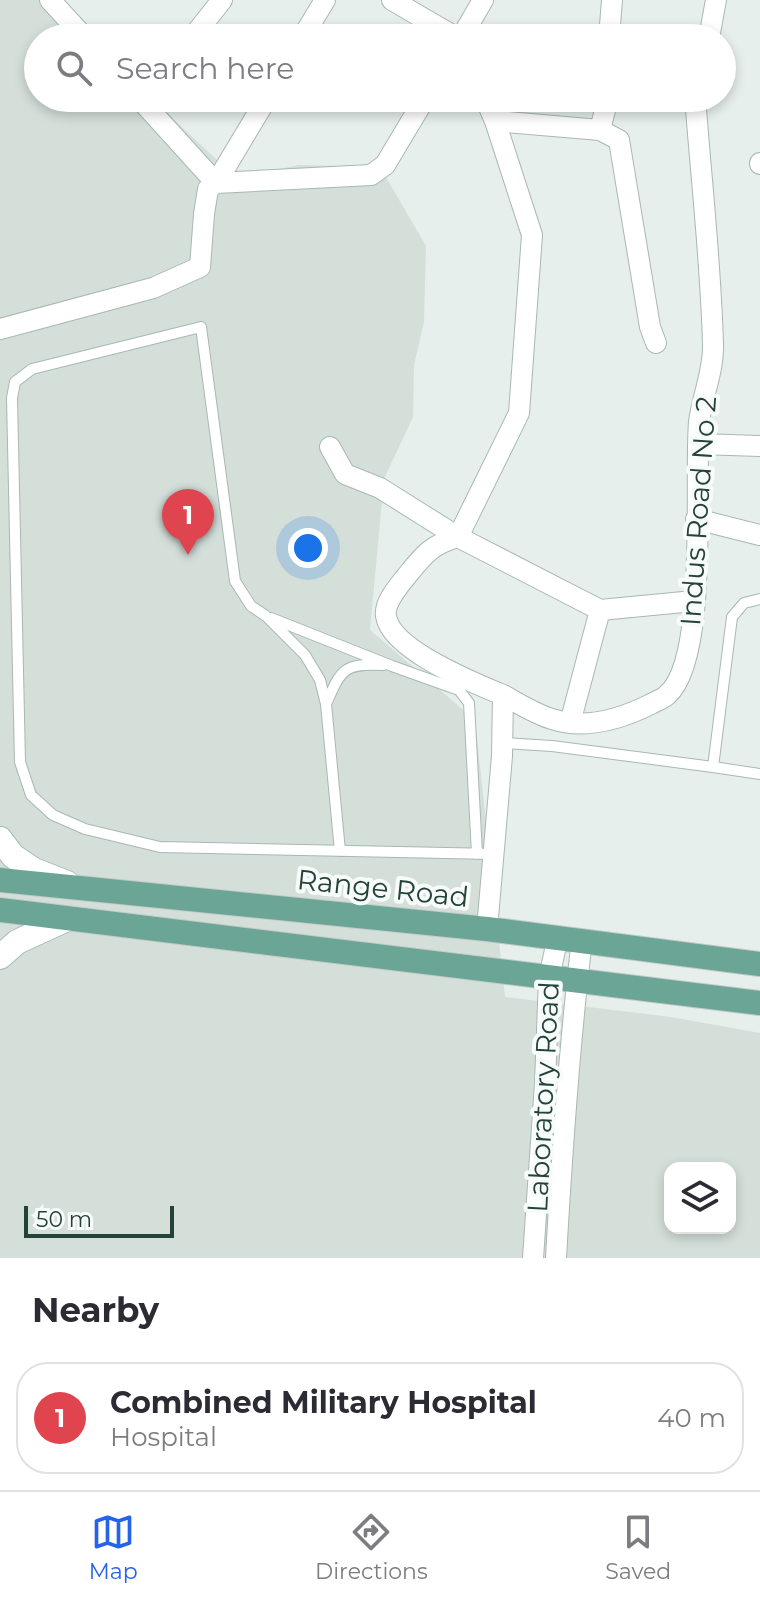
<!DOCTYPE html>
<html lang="en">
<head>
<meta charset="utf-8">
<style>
  body { margin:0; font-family:Montserrat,sans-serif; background:#f7f7f7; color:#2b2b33 }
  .controls { position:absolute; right:24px; bottom:24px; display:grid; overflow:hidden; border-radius:16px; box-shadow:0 4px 12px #0003 }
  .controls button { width:72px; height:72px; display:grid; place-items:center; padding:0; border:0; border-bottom:2px solid #e1e1e2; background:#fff; color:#2b2b33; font:40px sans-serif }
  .scale { position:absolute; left:24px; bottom:20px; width:150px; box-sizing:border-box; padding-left:8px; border:4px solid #24423a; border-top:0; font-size:22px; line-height:28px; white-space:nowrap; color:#24423a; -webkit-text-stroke:6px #f7fbf9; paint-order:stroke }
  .you { position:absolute; left:308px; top:548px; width:28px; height:28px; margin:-20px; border:6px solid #fff; border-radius:50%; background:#1a73e8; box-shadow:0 0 0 12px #1a73e833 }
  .badge { display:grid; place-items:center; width:52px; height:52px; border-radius:50%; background:#2563eb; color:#fff; font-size:26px; font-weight:700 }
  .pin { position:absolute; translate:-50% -66px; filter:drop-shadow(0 2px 4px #0008) }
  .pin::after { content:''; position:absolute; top:42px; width:28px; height:24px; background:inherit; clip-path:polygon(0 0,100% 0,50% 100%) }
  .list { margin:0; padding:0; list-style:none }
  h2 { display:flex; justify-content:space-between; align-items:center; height:104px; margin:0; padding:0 32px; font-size:34px }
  h2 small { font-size:26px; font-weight:400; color:#7c7c81 }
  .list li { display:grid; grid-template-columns:52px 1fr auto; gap:24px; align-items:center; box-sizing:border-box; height:112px; margin:0 16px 16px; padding:0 16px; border:2px solid #e1e1e2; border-radius:32px }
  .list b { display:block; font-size:30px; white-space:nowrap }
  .list p { margin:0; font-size:26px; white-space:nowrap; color:#7c7c81 }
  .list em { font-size:26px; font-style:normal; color:#7c7c81 }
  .icon { flex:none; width:44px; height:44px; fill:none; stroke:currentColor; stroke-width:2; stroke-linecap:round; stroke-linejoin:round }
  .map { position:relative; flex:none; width:760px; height:1258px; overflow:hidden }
  .search { position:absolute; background:#fff; box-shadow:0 4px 12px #0003; left:24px; right:24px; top:24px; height:88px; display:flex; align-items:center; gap:20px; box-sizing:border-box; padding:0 28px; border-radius:44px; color:#7c7c81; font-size:30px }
  .sheet { height:232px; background:#fff }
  nav { display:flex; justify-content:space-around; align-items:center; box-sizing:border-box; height:112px; border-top:2px solid #e1e1e2; background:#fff; font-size:22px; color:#7c7c81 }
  nav a { display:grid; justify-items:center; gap:4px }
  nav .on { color:#2563eb }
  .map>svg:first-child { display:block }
  .built { fill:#d4dfda; fill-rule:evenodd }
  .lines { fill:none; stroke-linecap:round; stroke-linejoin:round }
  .lane-casing { stroke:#a8b8b2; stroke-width:12 }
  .street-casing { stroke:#a8b8b2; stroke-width:22 }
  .secondary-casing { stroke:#a4bbb3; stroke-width:26 }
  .primary-casing { stroke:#c2cac8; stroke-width:26 }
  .lane { stroke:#fff; stroke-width:10 }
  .street { stroke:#fff; stroke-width:20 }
  .secondary { stroke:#fff; stroke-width:24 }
  .primary { stroke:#6aa596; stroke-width:24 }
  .labels { text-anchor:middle; stroke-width:8; stroke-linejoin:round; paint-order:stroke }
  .street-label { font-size:28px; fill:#24423a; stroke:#f7fbf9 }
</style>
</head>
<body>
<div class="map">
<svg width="760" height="1258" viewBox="0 0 760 1258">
  <rect width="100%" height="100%" fill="#e6efeb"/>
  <!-- built -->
  <path class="built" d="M0 0H41L84 38H38V98H151L236 178 299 165 380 167 426 246 424 322 414 365 413 417 384 479 370 630 475 720 505 997 671 1017 760 1033V1258H0ZM670 1168H730V1228H670Z"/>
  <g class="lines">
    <!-- lane casing -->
    <g class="lane-casing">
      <path id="lane" d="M271 618 392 666 459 690 469 703 477 854
        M326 704C341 670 343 663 383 665
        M502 743 552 746 713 767 732 617 744 603 760 599
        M713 767 760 774
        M340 851 326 704 320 680 305 655 266 616 251 606 235 581 201 327 32 369 15 382 12 398 20 762 31 795 53 815 85 829 160 847 494 854"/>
    </g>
    <!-- street casing -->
    <g class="street-casing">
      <path id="street" d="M50 0 85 38
        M392 0 457 38
        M192 38 222 0
        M302 38 325 0
        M461 38 483 0
        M609 38 612 0
        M709 38 716 0
        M139 98 216 183 371 175 385 165 425 98
        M485 98 495 121 532 235 519 413 458 537C430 545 423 556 405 578 397 588 384 603 386 616 391 650 474 683 503 695L502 756 487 929
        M495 121 600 130 608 98
        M600 130 619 140 650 327 656 343
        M760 163V164
        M0 329 153 288 200 267 204 214 208 189 216 183 267 98
        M699 444 760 446
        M330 447 345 474 380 488 458 537 600 610 694 601
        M696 519 760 535
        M503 695C518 703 535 714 552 719 585 730 621 719 651 704 656 701 663 699 667 695 709 660 694 479 699 422 702 397 714 370 713 345 711 266 702 187 696 109L697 98
        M570 723 600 610
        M533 1258 545 1084 549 977 558 937
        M556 1258C562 1152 569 1046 582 940"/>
    </g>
    <!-- secondary casing -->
    <g class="secondary-casing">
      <path id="secondary" d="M0 839 13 856 34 870 67 883
        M0 957 17 942 67 919"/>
    </g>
    <!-- primary casing -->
    <g class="primary-casing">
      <path id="primary" d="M0 880 487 929 760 964
        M0 910 760 1003"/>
    </g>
    <!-- lane -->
    <use href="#lane" class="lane"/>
    <!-- street -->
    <use href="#street" class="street"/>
    <!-- secondary -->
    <use href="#secondary" class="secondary"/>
    <!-- primary -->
    <use href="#primary" class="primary"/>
  </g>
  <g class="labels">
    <!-- street labels -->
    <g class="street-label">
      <text transform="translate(698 511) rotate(-86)" y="10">Indus Road No 2</text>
      <text transform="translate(383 888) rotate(6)" y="10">Range Road</text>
      <text transform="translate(543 1097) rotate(-87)" y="10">Laboratory Road</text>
    </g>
  </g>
</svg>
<div class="controls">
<button><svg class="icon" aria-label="layers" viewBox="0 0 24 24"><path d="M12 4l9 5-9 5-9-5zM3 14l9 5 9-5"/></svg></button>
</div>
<div class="scale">50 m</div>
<div class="you"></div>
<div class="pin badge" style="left:188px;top:555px;background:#e0444e">1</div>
<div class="search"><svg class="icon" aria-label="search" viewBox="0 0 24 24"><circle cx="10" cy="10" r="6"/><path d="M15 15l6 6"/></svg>Search here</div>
</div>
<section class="sheet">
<h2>Nearby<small></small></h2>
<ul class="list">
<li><span class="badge" style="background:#e0444e">1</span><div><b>Combined Military Hospital</b><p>Hospital</p></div><em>40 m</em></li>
</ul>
</section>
<nav>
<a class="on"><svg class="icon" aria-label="map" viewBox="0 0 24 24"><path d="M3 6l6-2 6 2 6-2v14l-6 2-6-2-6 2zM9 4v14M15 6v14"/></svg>Map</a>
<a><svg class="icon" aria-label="directions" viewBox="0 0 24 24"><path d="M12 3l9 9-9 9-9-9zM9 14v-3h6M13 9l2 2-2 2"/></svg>Directions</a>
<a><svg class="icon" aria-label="saved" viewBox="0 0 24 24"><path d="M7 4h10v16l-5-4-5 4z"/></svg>Saved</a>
</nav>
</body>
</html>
